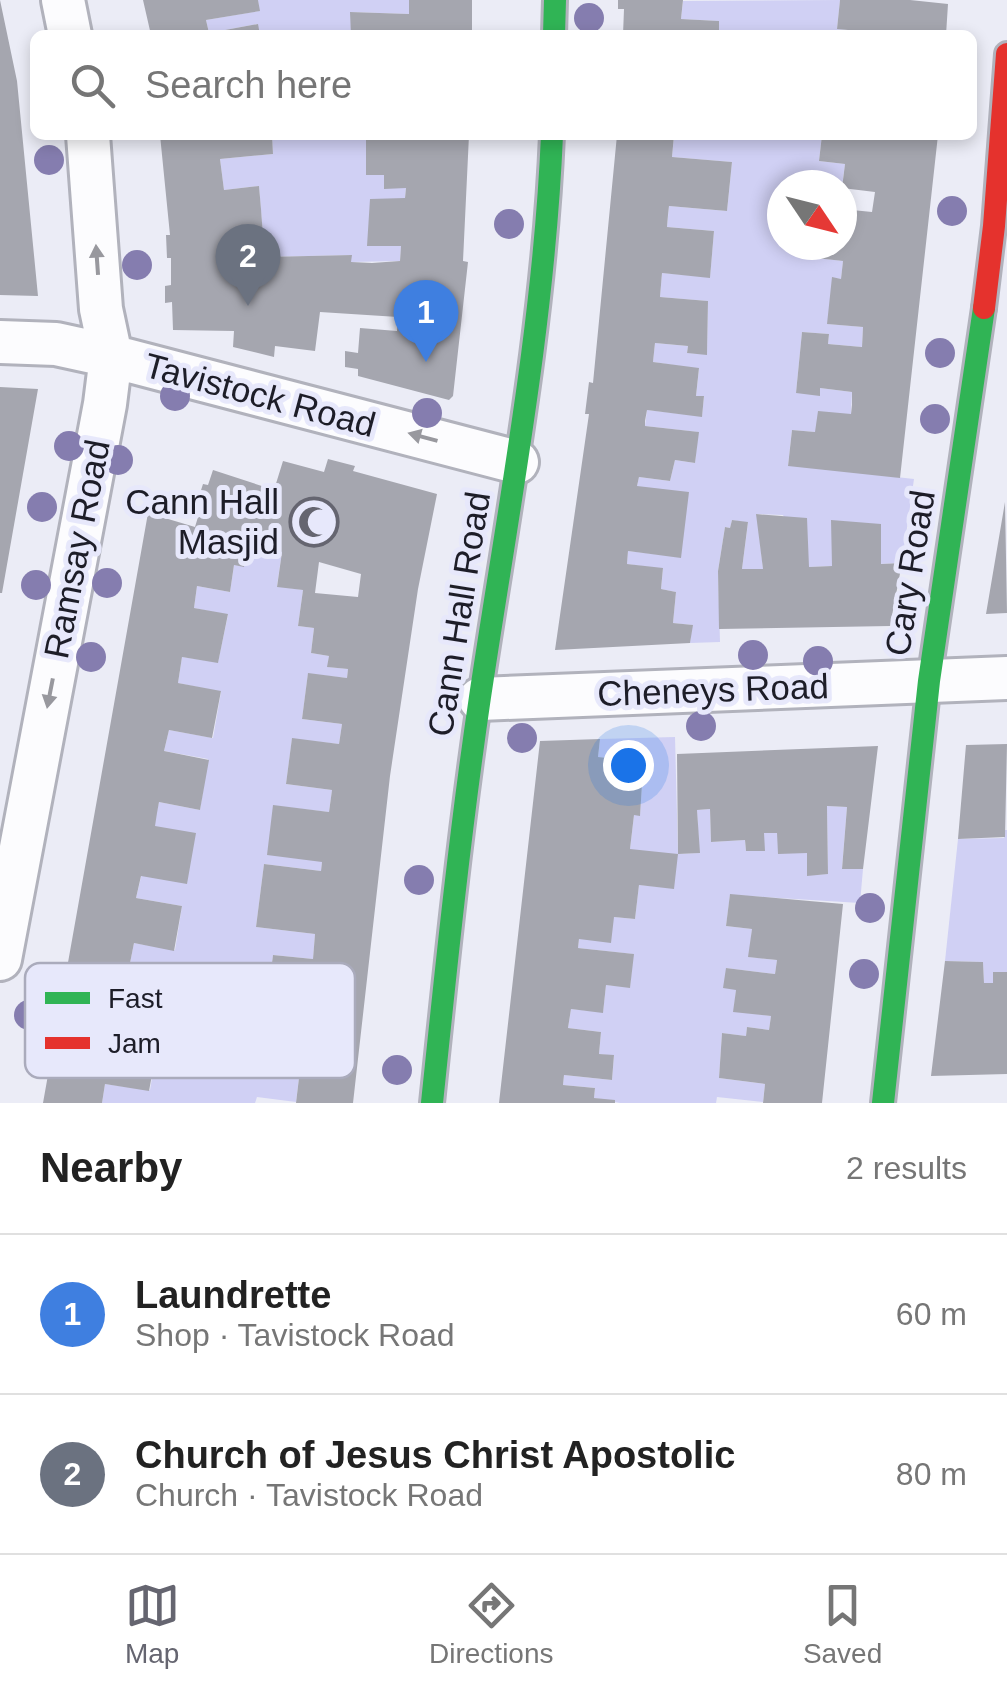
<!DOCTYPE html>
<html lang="en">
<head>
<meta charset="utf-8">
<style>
  body { margin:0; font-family:Helvetica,sans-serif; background:#f2f2f2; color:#222 }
  .compass { position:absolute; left:767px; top:170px; width:90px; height:90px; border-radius:50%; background:#fff; box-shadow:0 5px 15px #0003; rotate:125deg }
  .you { position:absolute; left:628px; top:765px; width:35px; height:35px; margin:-25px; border:8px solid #fff; border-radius:50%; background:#1a73e8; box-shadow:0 0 0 15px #1a73e833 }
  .badge { display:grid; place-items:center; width:65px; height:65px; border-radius:50%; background:#656570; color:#fff; font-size:32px; font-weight:700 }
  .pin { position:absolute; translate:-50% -82px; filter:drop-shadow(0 2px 5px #0008) }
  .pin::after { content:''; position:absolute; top:52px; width:35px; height:30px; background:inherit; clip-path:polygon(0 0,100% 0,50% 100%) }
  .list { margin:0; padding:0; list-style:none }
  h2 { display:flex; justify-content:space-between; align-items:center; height:130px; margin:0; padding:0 40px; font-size:42px }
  h2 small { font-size:32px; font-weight:400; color:#767676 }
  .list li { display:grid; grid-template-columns:65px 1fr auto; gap:30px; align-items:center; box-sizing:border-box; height:160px; padding:0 40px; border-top:2px solid #e0e0e0 }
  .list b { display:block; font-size:38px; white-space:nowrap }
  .list p { margin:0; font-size:32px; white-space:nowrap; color:#767676 }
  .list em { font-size:32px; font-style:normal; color:#767676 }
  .icon { flex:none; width:55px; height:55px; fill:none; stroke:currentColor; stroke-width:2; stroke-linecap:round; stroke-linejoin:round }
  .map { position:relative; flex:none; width:1007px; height:1103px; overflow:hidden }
  .search { position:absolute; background:#fff; box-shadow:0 5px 15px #0003; left:30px; right:30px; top:30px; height:110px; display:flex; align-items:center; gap:25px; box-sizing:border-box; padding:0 35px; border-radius:15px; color:#767676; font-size:38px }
  .sheet { height:450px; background:#fff }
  nav { display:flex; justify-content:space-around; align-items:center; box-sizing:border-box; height:140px; border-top:2px solid #e0e0e0; background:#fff; font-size:28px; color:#767676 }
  nav a { display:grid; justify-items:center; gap:5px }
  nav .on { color:#656570 }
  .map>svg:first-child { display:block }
  .green { fill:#d0d0f4 }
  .building { fill:#a5a6af; fill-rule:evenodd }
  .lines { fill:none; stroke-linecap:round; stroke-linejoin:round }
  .street-casing { stroke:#b1b2bc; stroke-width:48 }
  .fast-casing { stroke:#b1b2bc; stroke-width:28 }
  .jam-casing { stroke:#b1b2bc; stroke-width:28 }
  .street { stroke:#fcfcfe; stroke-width:42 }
  .fast { stroke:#30b455; stroke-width:22 }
  .jam { stroke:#e5322d; stroke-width:22 }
  .tree { fill:#857daf }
  .oneway { fill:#98989e }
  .labels { text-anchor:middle; stroke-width:10; stroke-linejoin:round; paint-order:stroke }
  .street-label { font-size:35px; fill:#1d1d28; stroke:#e7e8fb }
  .poi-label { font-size:35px; fill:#1d1d28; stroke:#e7e8fb; text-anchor:end }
  .key { fill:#e7e8fb; stroke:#aaabbc; stroke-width:2.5 }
  .key-label { font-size:28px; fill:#1d1d28 }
</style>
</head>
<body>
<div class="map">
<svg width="1007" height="1103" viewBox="0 0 1007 1103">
  <rect width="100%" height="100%" fill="#ebecf6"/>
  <!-- green -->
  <path class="green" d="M258 0H409V14L351 12V35H260L257 24 209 33 206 20 259 11Z
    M840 0 837 29 859 31V35H719V21L681 19 683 1Z
    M272 135H366V175H384V188H406L405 198 368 246H401L400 261 351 262V255L228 258 227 238 263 235 259 186 224 190 220 159 273 154Z
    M709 135H822L819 161 845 164 842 186 782 185V245H818L817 258 843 261 841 279 833 278 828 324 863 327 862 347 828 344 829 334 802 332 796 393 820 388 852 392 851 414 815 432 792 430 788 465 914 479 902 563 809 567 783 515 757 514 763 569H742L748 523 732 520 730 528 725 527 718 571 720 642 690 643 692 625 673 623 676 592 661 589 663 569 627 564 628 551 681 557 637 486 639 477 670 481 675 460 695 463 698 432 645 426 647 410 702 416 704 397 696 396 699 369 653 362 655 343 688 346 687 353 707 354 708 301 660 297 662 273 710 277 714 231 667 227 669 206 727 211 732 162 672 157 674 137 707 139Z
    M206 529 282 552 277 586 303 590 298 626 314 628 311 653 329 656 328 667 348 669 347 678 308 674 302 719 342 724 339 744 292 739 286 784 332 790 329 812 274 806 322 862 321 871 264 864 256 927 315 934 313 959 273 955 267 1002 275 1003 274 1017 306 1020 305 1032 264 1028 259 1073 299 1078 296 1102 257 1097 255 1103H102L105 1084 150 1090 157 1048 114 1040 120 1013 178 1022 181 1004 165 1000 170 976 129 968 134 943 175 950 182 906 136 898 159 802 200 810 208 759 164 751 169 730 213 738 221 692 178 683 182 657 218 662 228 615 194 608 197 586 230 592 234 565 244 566 247 549 205 540Z
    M675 737 678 854 699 853 697 810 710 809 711 842 745 840 746 851H764V833H777L807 849V875L828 874 827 806 847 807 842 868 863 869 860 903 730 895 726 926 752 929 749 957 777 960 775 974 726 968 736 990 734 1011 771 1016 769 1030 747 1027 746 1036 722 1033 719 1078 765 1084 763 1102 717 1097 716 1103H620L594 1098 595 1088 563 1085 564 1075 612 1080 614 1056 599 1054 601 1032 568 1028 571 1009 603 1012 606 985 630 987 633 954 578 948 579 939 614 917 635 919 639 885 674 888 630 849 634 815H640L642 786 627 784 629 760 598 757 600 739Z
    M1005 830H1007V972H994L993 983H984L983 962 945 961 958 839 1004 838Z"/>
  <!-- building -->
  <path class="building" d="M0 0 17 81 38 296 0 295Z
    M143 0H258L260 11 206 20 209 33 258 24 260 35H151Z
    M409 0H472V35H351L350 12 409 14Z
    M618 0H683L681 19 719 21V35H623L624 9H618Z
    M840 0H910L948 4 946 35H859V31L837 29Z
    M160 135H272L273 154 220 159 224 190 259 186 261 209 263 236 227 238 228 258 352 255 351 262 372 263 400 261 401 246H367L370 199 405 198 406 188 384 189V175H366V135H469L463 261 468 262 453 396 449 400 358 376V369L345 367V351L358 353 360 328 397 331 398 317 320 312 315 351 275 346 274 357 233 347 234 331 173 330 172 302 165 303V286L171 285V258H167L166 235H170Z
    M617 135H674L672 157 732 162 727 211 669 206 668 215 667 227 714 231 710 278 662 273 660 297 708 301 707 355 687 353 688 346 655 343 653 362 699 368 696 396H704L702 417 647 410 645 421V426L699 432 695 463 675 460 670 481 639 477 637 486 689 492 681 558 628 551 627 564 663 568 661 589 676 592 673 623 693 625 690 643 555 650 589 414H585L589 382 593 383Z
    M822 135H938L900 478 788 466 792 430 815 432 818 411 851 414 852 405V392L820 388V396L796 393 802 332 829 334 828 344 862 347 863 327 827 324 832 277 841 279 843 261 816 258 818 245H842V209L872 212 875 192 842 188 845 164 819 161Z
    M0 387 38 389 2 593H0Z
    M328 459 355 466 353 471 437 494 418 589 390 776 353 1103H296L299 1078 259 1073 264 1028 305 1032 306 1020 274 1017 275 1003H267L273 955 313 959 315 934 256 927 264 864 321 871 322 862 267 855 273 805 329 812 332 790 286 784 292 738 339 744 342 724 302 719 308 673 347 678 348 669 327 667 329 656 311 653 314 628 298 626 303 590 277 587 282 552 206 529 205 540 247 549 244 567 234 565 230 592 197 586 194 608 228 614 218 663 182 657 178 683 221 691 212 738 169 730 164 751 209 760 200 810 159 802 157 813 155 826 196 833 187 884 141 876 136 898 182 906 174 951 134 943 129 968 170 976 165 1000 181 1003 178 1023 120 1013 114 1040 157 1048 149 1091 105 1084 102 1103H43L148 513 195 527 198 517 193 515 203 484 208 485 213 470 274 490 283 461 324 472ZM319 562 361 574 358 597 315 593Z
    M1005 502 1007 613 986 614Z
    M756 514 807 518 809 567 832 566 831 520 881 524V564L902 563 890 626 719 629 718 571 725 527 730 528 732 520 748 522 742 569H763Z
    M600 739 598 757 630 760 627 784 642 785 640 816 634 815 630 849 678 854 674 889 639 885 635 919 614 917 611 943 579 939 578 948 634 954 630 988 606 985 603 1013 571 1009 568 1028 601 1032 599 1054 614 1055 612 1080 564 1075 563 1085 595 1088 594 1098 615 1100V1103H499L540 741Z
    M1007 744 1005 837 958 839 966 745Z
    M878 746 863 869H842L847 807 827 806 828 874 807 876V853L778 854 777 833H764L765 851H746L745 840 711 842 710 809 697 810 700 853 678 854 677 754Z
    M730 894 843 904 822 1103H763L765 1084 719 1078 722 1033 746 1036 747 1027 769 1030 771 1016 733 1012 736 990 723 988 726 968 775 974 777 960 748 957 752 929 726 926Z
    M945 961 983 962 984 983H993V972H1007V1074L931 1076Z"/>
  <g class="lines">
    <!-- street casing -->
    <g class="street-casing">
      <path id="street" d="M63 0 70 35
        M0 342 56 344 111 356 517 462
        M480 699 1007 678
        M0 959 105 404 111 356 101 309 88 135"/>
    </g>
    <!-- fast casing -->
    <g class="fast-casing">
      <path id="fast" d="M554 35 555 0
        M432 1103C446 968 460 832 480 697 508 510 544 325 552 135
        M883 1103 929 681 984 308"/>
    </g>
    <!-- jam casing -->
    <g class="jam-casing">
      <path id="jam" d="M984 308 994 226 1007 54"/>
    </g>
    <!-- street -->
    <use href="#street" class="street"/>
    <!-- fast -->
    <use href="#fast" class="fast"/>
    <!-- jam -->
    <use href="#jam" class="jam"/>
  </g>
  <!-- trees -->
  <g class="tree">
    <circle cx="589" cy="18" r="15"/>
    <circle cx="49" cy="160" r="15"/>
    <circle cx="952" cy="211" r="15"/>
    <circle cx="509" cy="224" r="15"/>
    <circle cx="137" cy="265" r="15"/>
    <circle cx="940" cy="353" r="15"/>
    <circle cx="175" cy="396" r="15"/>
    <circle cx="427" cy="413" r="15"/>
    <circle cx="935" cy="419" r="15"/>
    <circle cx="69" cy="446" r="15"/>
    <circle cx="118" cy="460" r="15"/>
    <circle cx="42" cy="507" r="15"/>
    <circle cx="107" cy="583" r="15"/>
    <circle cx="36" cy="585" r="15"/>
    <circle cx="753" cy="655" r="15"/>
    <circle cx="91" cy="657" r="15"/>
    <circle cx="818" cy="661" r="15"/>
    <circle cx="701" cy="726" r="15"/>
    <circle cx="522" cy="738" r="15"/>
    <circle cx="419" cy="880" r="15"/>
    <circle cx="870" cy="908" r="15"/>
    <circle cx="864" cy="974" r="15"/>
    <circle cx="29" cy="1015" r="15"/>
    <circle cx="397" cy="1070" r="15"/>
  </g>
  <!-- one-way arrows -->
  <defs><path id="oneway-solid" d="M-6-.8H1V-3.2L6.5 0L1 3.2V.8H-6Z" transform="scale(2.5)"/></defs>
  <g class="oneway">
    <use href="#oneway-solid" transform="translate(97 260) rotate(-94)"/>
    <use href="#oneway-solid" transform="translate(423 437) rotate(-165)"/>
    <use href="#oneway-solid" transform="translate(50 693) rotate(101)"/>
  </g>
  <!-- icons -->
  <defs>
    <g id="mosque-ring" transform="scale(2.5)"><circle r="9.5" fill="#e7e8fb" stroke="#656570" stroke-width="1.5"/><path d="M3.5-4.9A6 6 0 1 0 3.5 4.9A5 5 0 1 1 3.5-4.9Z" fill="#656570"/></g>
  </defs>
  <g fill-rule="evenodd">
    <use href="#mosque-ring" x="314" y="522"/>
  </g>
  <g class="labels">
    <!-- street labels -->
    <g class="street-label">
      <text transform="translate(260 395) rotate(15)" y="12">Tavistock Road</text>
      <text transform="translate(77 549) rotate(-79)" y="12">Ramsay Road</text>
      <text transform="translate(910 573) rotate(-81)" y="12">Cary Road</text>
      <text transform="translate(459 614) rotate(-81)" y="12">Cann Hall Road</text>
      <text transform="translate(713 690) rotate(-2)" y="12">Cheneys Road</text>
    </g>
    <!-- poi labels -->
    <g class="poi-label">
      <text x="279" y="514">Cann Hall<tspan x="279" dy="40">Masjid</tspan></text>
    </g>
  </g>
  <!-- legend -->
  <rect x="25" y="963" width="330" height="115" rx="15" class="key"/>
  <rect x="45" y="992" width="45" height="12" fill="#30b455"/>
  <rect x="45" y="1037" width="45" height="12" fill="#e5322d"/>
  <g class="key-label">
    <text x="108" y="1008">Fast</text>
    <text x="108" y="1053">Jam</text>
  </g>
</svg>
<svg class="compass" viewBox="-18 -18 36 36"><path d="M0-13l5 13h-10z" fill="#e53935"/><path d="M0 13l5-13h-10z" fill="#767676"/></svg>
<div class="you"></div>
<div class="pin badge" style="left:426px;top:362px;background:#3f7fe0">1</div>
<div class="pin badge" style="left:248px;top:306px;background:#6b7280">2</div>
<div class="search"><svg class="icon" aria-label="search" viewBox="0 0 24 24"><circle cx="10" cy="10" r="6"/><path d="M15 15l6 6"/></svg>Search here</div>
</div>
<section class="sheet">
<h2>Nearby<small>2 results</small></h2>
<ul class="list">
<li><span class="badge" style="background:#3f7fe0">1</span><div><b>Laundrette</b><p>Shop · Tavistock Road</p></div><em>60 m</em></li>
<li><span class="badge" style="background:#6b7280">2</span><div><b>Church of Jesus Christ Apostolic</b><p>Church · Tavistock Road</p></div><em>80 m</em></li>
</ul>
</section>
<nav>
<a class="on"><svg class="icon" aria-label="map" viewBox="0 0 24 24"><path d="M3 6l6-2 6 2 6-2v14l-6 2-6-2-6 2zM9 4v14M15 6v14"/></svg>Map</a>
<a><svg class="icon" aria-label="directions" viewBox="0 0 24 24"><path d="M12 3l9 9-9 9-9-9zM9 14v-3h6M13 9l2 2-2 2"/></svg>Directions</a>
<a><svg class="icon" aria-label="saved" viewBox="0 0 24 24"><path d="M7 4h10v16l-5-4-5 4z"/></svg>Saved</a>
</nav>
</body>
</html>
